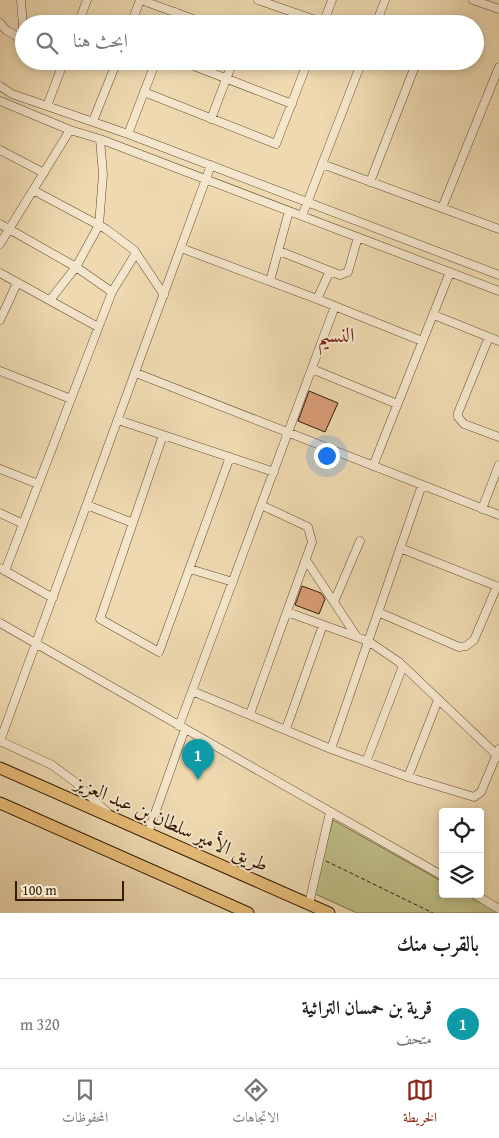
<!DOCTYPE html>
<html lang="ar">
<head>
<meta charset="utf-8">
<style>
  body { margin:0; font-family:"Gentium Book Plus",Amiri,serif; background:#f6f6f6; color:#202124; direction:rtl }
  .controls { position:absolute; right:15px; bottom:15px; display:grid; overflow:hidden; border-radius:5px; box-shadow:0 2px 8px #0003 }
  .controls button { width:45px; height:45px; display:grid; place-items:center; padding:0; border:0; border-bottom:1px solid #e0e0e0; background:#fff; color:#202124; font:25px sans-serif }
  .scale { position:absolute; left:15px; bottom:12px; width:109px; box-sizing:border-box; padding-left:5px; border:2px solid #331c02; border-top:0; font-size:14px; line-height:18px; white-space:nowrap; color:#331c02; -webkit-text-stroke:4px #f4e6cc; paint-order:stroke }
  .you { position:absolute; left:326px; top:455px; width:18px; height:18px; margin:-12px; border:4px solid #fff; border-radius:50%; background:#1a73e8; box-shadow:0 0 0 8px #1a73e833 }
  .badge { display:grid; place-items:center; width:32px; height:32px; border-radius:50%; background:#8f2418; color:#fff; font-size:16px; font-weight:700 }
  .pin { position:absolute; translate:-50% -41px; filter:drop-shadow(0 1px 2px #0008) }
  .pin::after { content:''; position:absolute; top:26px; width:18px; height:15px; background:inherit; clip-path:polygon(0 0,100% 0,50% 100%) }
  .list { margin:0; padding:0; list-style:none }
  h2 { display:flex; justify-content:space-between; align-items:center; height:65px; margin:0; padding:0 20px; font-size:21px }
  h2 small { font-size:16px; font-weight:400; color:#757577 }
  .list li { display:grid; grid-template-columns:32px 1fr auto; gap:15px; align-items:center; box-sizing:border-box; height:90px; padding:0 20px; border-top:1px solid #e0e0e0 }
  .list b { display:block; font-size:19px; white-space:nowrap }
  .list p { margin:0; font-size:16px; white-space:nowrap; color:#757577 }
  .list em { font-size:16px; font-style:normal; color:#757577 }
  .icon { flex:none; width:28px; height:28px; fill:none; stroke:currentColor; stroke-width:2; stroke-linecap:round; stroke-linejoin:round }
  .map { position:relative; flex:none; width:499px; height:913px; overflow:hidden; direction:ltr }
  .search { position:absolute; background:#fff; box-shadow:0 2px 8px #0003; left:15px; right:15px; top:15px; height:55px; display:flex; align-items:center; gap:12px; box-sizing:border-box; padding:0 18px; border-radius:28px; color:#757577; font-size:19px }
  .sheet { height:155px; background:#fff }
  nav { display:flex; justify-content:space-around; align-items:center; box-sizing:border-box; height:70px; border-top:1px solid #e0e0e0; background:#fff; font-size:14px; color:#757577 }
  nav a { display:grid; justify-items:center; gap:2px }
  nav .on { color:#8f2418 }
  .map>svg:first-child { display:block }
  .green { fill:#bfbe87; stroke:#796d44 }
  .building { fill:#d99c76; stroke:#331c02 }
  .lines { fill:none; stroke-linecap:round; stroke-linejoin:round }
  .minor-casing { stroke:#624b2e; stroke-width:9 }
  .highway-casing { stroke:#331c02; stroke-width:13 }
  .path { stroke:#331c02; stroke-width:1; stroke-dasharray:4 2.5; stroke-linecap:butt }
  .minor { stroke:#f4e6cc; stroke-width:8 }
  .highway { stroke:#e7bc78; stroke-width:11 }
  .labels { text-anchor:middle; stroke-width:4; stroke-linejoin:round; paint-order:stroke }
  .street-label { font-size:20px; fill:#331c02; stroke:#f4e6cc }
  .neighbourhood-label { font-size:21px; fill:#7a1f14; stroke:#f4e6cc }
</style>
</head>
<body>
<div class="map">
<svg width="499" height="913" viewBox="0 0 499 913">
  <rect width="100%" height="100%" fill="#eed9b0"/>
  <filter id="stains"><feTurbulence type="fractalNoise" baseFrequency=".004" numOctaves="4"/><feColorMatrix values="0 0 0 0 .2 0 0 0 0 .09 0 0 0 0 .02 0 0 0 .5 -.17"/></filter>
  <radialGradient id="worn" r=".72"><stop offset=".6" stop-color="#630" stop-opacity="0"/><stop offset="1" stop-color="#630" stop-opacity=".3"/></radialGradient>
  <!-- green -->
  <path class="green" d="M333 820 443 882V894H465L499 913H357L313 893Z"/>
  <!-- building -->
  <path class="building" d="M309 391 338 403 325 432 298 421Z
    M302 586 321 593 325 599 319 614 295 605Z"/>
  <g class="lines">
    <!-- minor casing -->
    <g class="minor-casing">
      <path id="minor" d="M21 0 24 41
        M141 0 207 24
        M258 0 324 23
        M473 0 499 9
        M0 23 6 30 24 41
        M78 24 87 0
        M131 24 140 0
        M170 24 175 12
        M323 24 332 0
        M376 24 385 0
        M432 24 433 22
        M181 61 292 104
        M0 86 12 94 128 134 499 275
        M144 92 276 144 308 61
        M0 101 70 130 100 139 499 291
        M47 106 64 61
        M211 119 233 61
        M93 121 117 61
        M128 134 156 61
        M0 150 44 173
        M322 164 499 229
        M370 182 417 61
        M33 190 106 229 134 250 164 295
        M442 208 499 67
        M302 216 362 61
        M0 224 76 267 112 292
        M0 244 70 130
        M181 248 317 299 422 341
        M279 251 340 275 348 272 358 237
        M0 273 98 327
        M270 281 289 211
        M317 299 330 271
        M50 300 76 267 99 225 103 174 100 139
        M434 315 499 341
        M0 320 17 283
        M489 337 458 413V417L464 424 499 437
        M312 369 397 404
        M0 371 71 399
        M136 373 499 515
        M118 420 274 472
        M163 435 100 619 159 652 230 457
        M373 466 450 272
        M0 469 38 484
        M87 505 133 523
        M482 509 499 465
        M0 513 23 524
        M400 548 499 587
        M306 560 357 637
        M0 568 53 598
        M190 569 233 582
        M5 571 112 292 136 253
        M334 602 360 541
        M287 612 368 641 399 662 499 757
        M378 612 459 647 466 646 474 640 497 586
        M0 623 443 876
        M192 691 331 749 408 777 474 797 481 792 499 749
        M250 714 312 542 308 527 261 505
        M179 726 335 306
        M286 729 323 625
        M0 741 211 165
        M0 741 52 765 75 782 107 812
        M331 749 422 485
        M366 762 403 666
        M408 777 438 700
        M148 833 185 729
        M474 894 499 909
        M309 904 330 812"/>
    </g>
    <!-- highway casing -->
    <g class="highway-casing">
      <path id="highway" d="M0 768 329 913
        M0 803 248 913"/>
    </g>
    <!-- path -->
    <path class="path" d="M326 861 433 913"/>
    <!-- minor -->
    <use href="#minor" class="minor"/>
    <!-- highway -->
    <use href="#highway" class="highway"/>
  </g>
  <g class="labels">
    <!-- street labels -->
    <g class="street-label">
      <text transform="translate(172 823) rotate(24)" y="7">طريق الأمير سلطان بن عبد العزيز</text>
    </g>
    <!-- neighbourhood labels -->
    <g class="neighbourhood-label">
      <text x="336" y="342">النسيم</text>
    </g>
  </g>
  <rect width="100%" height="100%" filter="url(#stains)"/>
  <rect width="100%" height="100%" fill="url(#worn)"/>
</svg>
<div class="controls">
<button><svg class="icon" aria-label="locate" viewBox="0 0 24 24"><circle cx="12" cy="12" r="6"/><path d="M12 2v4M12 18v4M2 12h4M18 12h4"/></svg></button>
<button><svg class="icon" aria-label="layers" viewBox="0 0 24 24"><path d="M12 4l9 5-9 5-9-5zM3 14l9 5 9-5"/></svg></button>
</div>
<div class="scale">100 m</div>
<div class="you"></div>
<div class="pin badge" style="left:198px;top:780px;background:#0f9aa8">1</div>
<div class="search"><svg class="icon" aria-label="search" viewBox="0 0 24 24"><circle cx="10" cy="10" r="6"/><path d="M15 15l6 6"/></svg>ابحث هنا</div>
</div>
<section class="sheet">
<h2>بالقرب منك<small></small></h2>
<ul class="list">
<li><span class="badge" style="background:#0f9aa8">1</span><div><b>قرية بن حمسان التراثية</b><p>متحف</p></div><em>320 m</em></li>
</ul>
</section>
<nav>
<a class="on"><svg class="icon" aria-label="map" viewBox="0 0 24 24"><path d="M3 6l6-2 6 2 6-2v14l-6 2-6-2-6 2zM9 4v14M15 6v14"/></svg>الخريطة</a>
<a><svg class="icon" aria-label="directions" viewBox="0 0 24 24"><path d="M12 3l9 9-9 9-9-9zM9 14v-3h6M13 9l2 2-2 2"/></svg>الاتجاهات</a>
<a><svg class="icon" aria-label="saved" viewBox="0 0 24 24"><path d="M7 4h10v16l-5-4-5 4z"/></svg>المحفوظات</a>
</nav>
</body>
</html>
